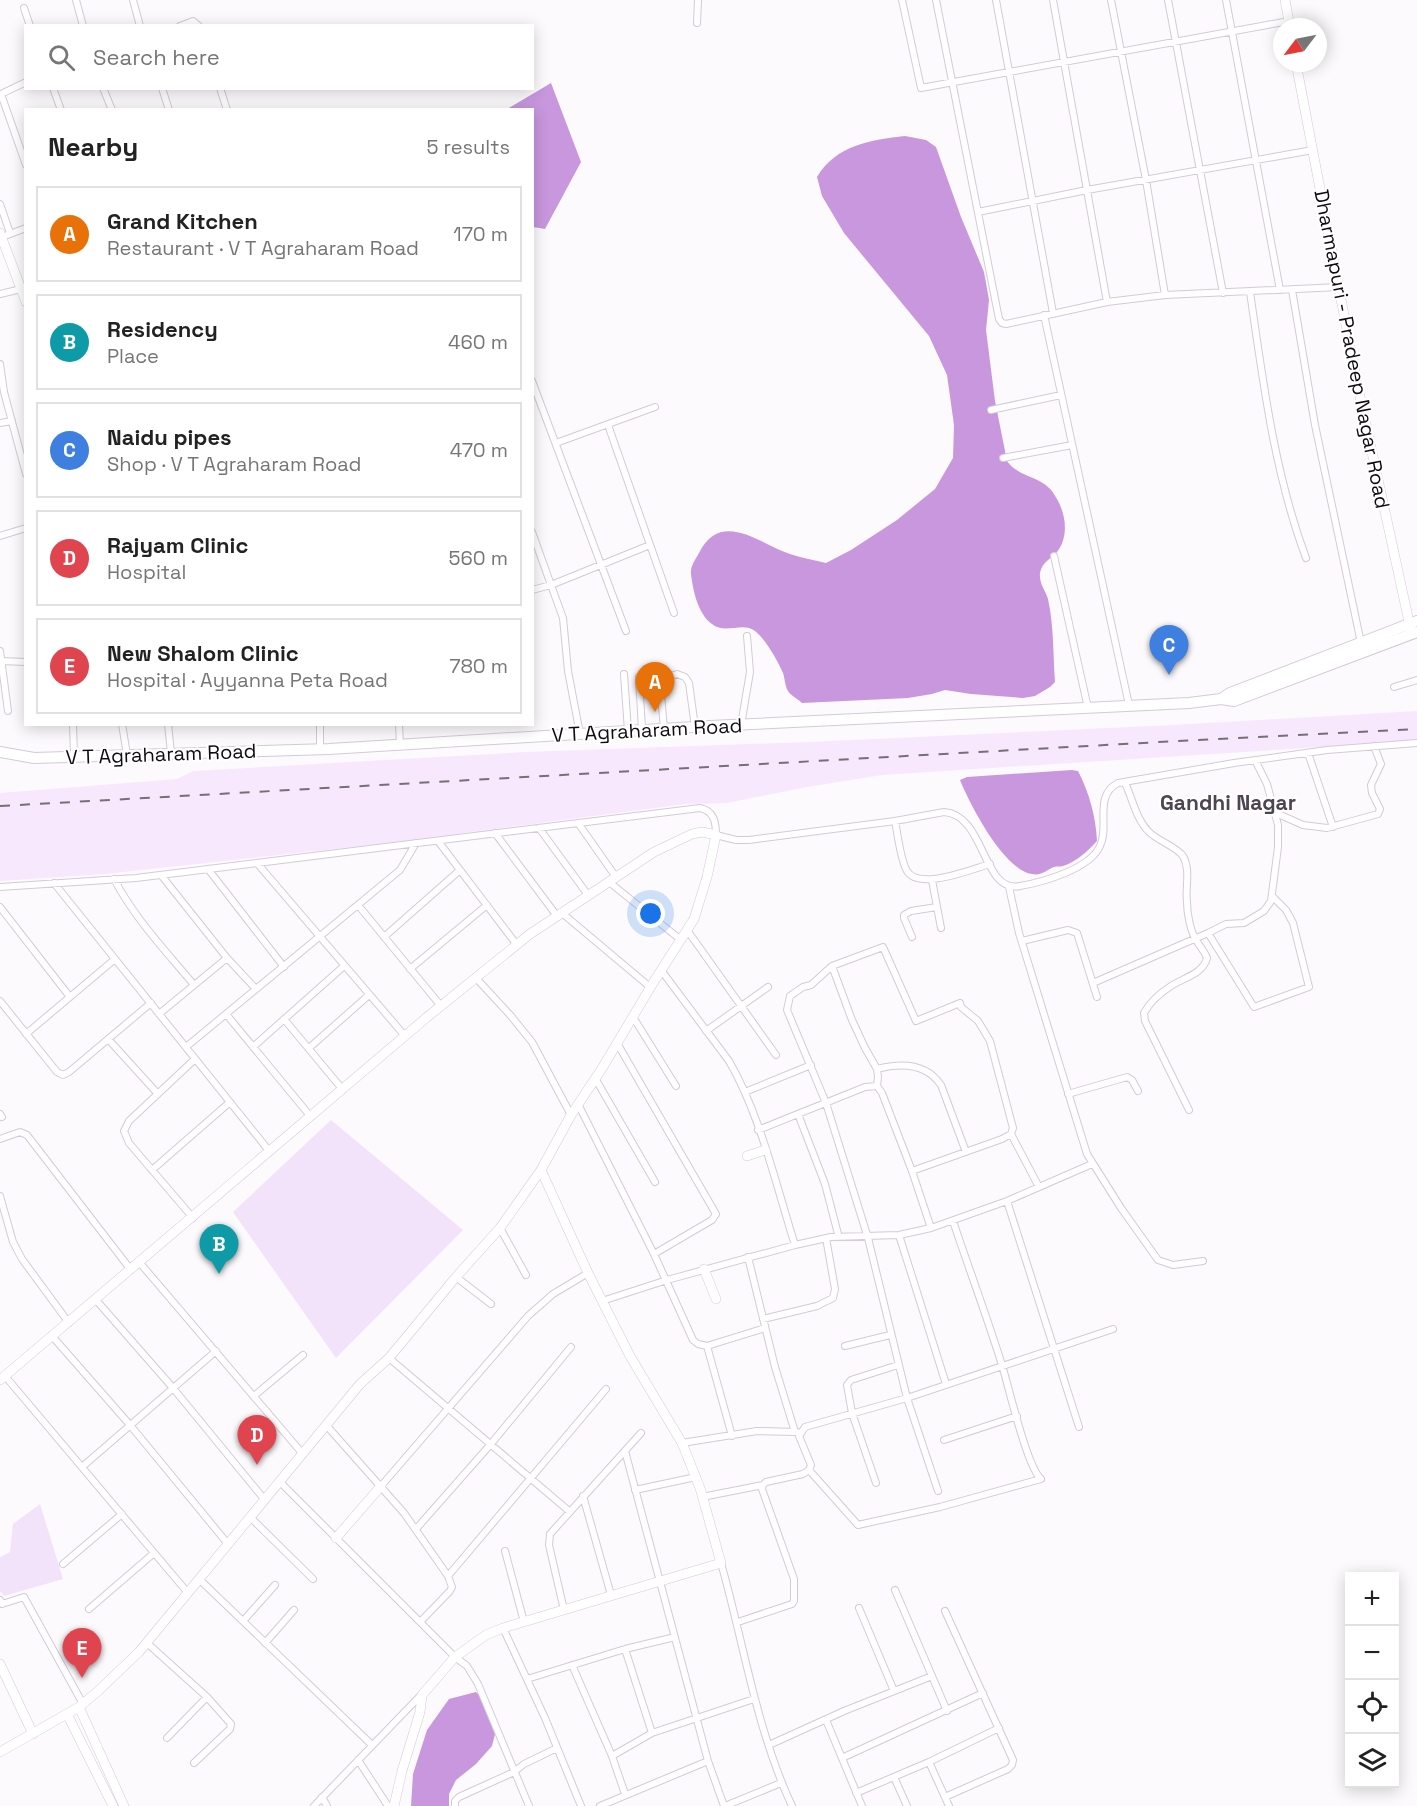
<!DOCTYPE html>
<html lang="en">
<head>
<meta charset="utf-8">
<style>
  body { margin:0; font-family:"Space Grotesk",sans-serif; background:#f2f2f2; color:#222 }
  .controls { position:absolute; right:18px; bottom:18px; display:grid; overflow:hidden; border-radius:0px; box-shadow:0 3px 15px #0003 }
  .controls button { width:54px; height:54px; display:grid; place-items:center; padding:0; border:0; border-bottom:2px solid #e0e0e0; background:#fff; color:#222; font:30px sans-serif }
  .compass { position:absolute; left:1273px; top:18px; width:54px; height:54px; border-radius:50%; background:#fff; box-shadow:0 3px 15px #0003; rotate:238deg }
  .you { position:absolute; left:651px; top:914px; width:21px; height:21px; margin:-15px; border:4px solid #fff; border-radius:50%; background:#1a73e8; box-shadow:0 0 0 9px #1a73e833 }
  .badge { display:grid; place-items:center; width:39px; height:39px; border-radius:50%; background:#db2777; color:#fff; font-size:20px; font-weight:700 }
  .pin { position:absolute; translate:-50% -50px; filter:drop-shadow(0 2px 3px #0008) }
  .pin::after { content:''; position:absolute; top:32px; width:21px; height:18px; background:inherit; clip-path:polygon(0 0,100% 0,50% 100%) }
  .list { margin:0; padding:0; list-style:none }
  h2 { display:flex; justify-content:space-between; align-items:center; height:78px; margin:0; padding:0 24px; font-size:26px }
  h2 small { font-size:20px; font-weight:400; color:#767676 }
  .list li { display:grid; grid-template-columns:39px 1fr auto; gap:18px; align-items:center; box-sizing:border-box; height:96px; margin:0 12px 12px; padding:0 12px; border:2px solid #e0e0e0; border-radius:0px }
  .list b { display:block; font-size:22px; white-space:nowrap }
  .list p { margin:0; font-size:20px; white-space:nowrap; color:#767676 }
  .list em { font-size:20px; font-style:normal; color:#767676 }
  .icon { flex:none; width:33px; height:33px; fill:none; stroke:currentColor; stroke-width:2; stroke-linecap:round; stroke-linejoin:round }
  .map { position:relative; flex:none; width:1417px; height:1806px; overflow:hidden }
  .search { position:absolute; background:#fff; box-shadow:0 3px 15px #0003; left:24px; top:24px; width:510px; height:66px; display:flex; align-items:center; gap:15px; box-sizing:border-box; padding:0 21px; border-radius:0px; color:#767676; font-size:22px }
  .panel { position:absolute; background:#fff; box-shadow:0 3px 15px #0003; left:24px; top:108px; width:510px; height:618px; border-radius:0px }
  .map>svg:first-child { display:block }
  .built { fill:#f7e8fe }
  .green { fill:#f2e2fa }
  .water { fill:#c897de }
  .lines { fill:none; stroke-linecap:round; stroke-linejoin:round }
  .street-casing { stroke:#d4cad8; stroke-width:8 }
  .secondary-casing { stroke:#d4cad8; stroke-width:10 }
  .primary-casing { stroke:#d4cad8; stroke-width:12 }
  .street { stroke:#fff; stroke-width:6 }
  .secondary { stroke:#fff; stroke-width:9 }
  .primary { stroke:#fff; stroke-width:10 }
  .rail { stroke:#737174; stroke-width:2; stroke-dasharray:10 10; stroke-linecap:butt }
  .labels { text-anchor:middle; stroke-width:4.5; stroke-linejoin:round; paint-order:stroke }
  .street-label { font-size:20px; fill:#0f0c10; stroke:#fff }
  .neighbourhood-label { font-size:21px; font-weight:bold; fill:#4d4551; stroke:#fff }
</style>
</head>
<body>
<div class="map">
<svg width="1417" height="1806" viewBox="0 0 1417 1806">
  <rect width="100%" height="100%" fill="#fcfafd"/>
  <!-- built -->
  <path class="built" d="M1417 711V741L882 775 807 787 727 803 686 804 388 843 105 874 0 881V793L177 779 193 771 526 752 810 742 1173 725Z"/>
  <!-- green -->
  <path class="green" d="M331 1120 463 1230 336 1358 233 1212Z
    M40 1504 63 1579 4 1596 0 1591V1557L10 1552 13 1524Z"/>
  <!-- water -->
  <path class="water" d="M551 83 581 162 545 229 533 227 532 110 507 109Z
    M905 136 926 140 936 147 961 217 984 272 989 300 986 330 995 401 1007 461C1017 476 1037 476 1049 488 1052 490 1055 496 1057 499 1066 515 1069 537 1057 552 1051 559 1042 562 1040 573 1039 584 1045 589 1048 599 1054 626 1053 654 1055 682L1050 687 1035 696 1023 698 971 694 945 690 932 694 908 698 802 703C798 699 790 695 788 691 785 686 785 679 783 673 777 660 767 641 755 631 743 621 725 635 712 624 698 614 693 591 691 574 690 567 695 560 699 553 721 509 760 544 790 554 802 558 815 560 826 563L851 550 897 520 935 489 953 458 954 425 947 375 929 336 844 233 822 196 817 177C836 145 871 140 905 136Z
    M1072 770 1078 771C1089 792 1096 817 1097 841 1088 851 1076 862 1063 866 1060 867 1057 866 1054 867 1046 870 1042 876 1032 874 1004 870 970 805 960 780L967 777Z
    M476 1692 484 1700 496 1730 492 1746 476 1764 456 1780 449 1794V1806H411L413 1774 427 1730 449 1699Z"/>
  <g class="lines">
    <!-- street casing -->
    <g class="street-casing">
      <path id="street" d="M76 0 83 26
        M133 0 140 26
        M902 0 921 88 1289 21
        M936 0 999 319 1002 323 1006 324 1107 302 1165 295 1339 287
        M996 0 1053 313
        M1053 0 1107 302
        M1111 0 1146 180 1165 295
        M1168 0 1223 293
        M1226 0 1280 290
        M24 8 30 26
        M697 23 698 0
        M180 26 193 21 199 26
        M26 82 1 94 26 165
        M53 88 61 110
        M103 88 112 110
        M162 88 169 110
        M220 88 227 110
        M0 204 10 233
        M978 212 1087 190 1313 150
        M2 237 26 228
        M1292 290 1315 425 1361 643
        M1250 292C1263 381 1274 472 1306 558
        M0 294 21 289
        M1044 315 1129 705
        M0 364 4 392 26 474
        M532 381 626 631
        M991 410 1061 395
        M0 423 12 421
        M608 425 674 613
        M556 443 655 407
        M1003 458 1072 445
        M532 532 551 585 650 545
        M0 536 26 528
        M1054 556 1088 708
        M532 590 551 585 563 618 568 671 580 734
        M0 651 8 711
        M0 661 26 662
        M624 674 628 731
        M639 677 642 730
        M1394 687 1417 680
        M73 724 74 756
        M122 724 127 755
        M168 724 171 753
        M320 724V749
        M399 724 400 745
        M741 725 750 672 747 636
        M664 729 661 695V685L665 678 677 674 685 677 689 683 695 727
        M1308 753 1333 827
        M1125 783C1133 800 1136 819 1149 832 1158 841 1177 847 1183 856 1191 870 1185 888 1187 902 1187 913 1190 929 1195 938 1199 946 1204 950 1207 958 1203 974 1183 978 1171 986 1160 993 1150 1002 1144 1013L1145 1021 1189 1110
        M1276 813 1303 825 1327 828 1378 814 1380 809 1372 793 1371 785 1381 764 1374 746
        M895 821C898 835 900 859 907 871 919 891 972 869 990 864
        M578 823 616 877
        M539 828 588 895
        M495 833 557 916
        M438 841 517 945
        M257 863 405 1036
        M208 869 284 967
        M161 875 227 958 256 989
        M114 879C135 919 166 951 194 985
        M932 880 941 928
        M609 882 681 940
        M54 883 270 1152
        M0 887 136 878 700 808C714 811 716 822 716 835L736 840H749L895 821 944 812C986 815 982 894 1020 886 1043 882 1090 869 1100 846 1110 826 1093 796 1118 783L1234 763 1327 750 1417 743
        M1009 887 1019 933 1087 1154 1121 1208 1158 1260 1173 1265 1203 1261
        M358 905 441 1006
        M0 907 70 997
        M562 913 650 987
        M687 930 776 1055
        M1208 933 1226 924 1244 923 1264 911 1271 901 1278 847V825L1267 784 1255 760
        M384 937 460 870
        M912 937 904 918V915L911 911 937 907
        M1022 941 1068 930 1077 933 1097 997
        M832 966 852 1020 865 1048 877 1069 878 1077 877 1086
        M410 969 487 905
        M661 970 729 1061C760 1114 776 1185 795 1245
        M476 978 511 1016 532 1042 571 1115
        M1093 983 1208 933 1254 1007 1309 987 1293 923 1286 910 1272 896
        M0 1001 57 1072 63 1075 69 1072 151 1003
        M159 1014 227 958
        M226 1014 311 1117
        M633 1017 676 1086
        M284 1019 343 1090
        M706 1031 768 987
        M26 1034 115 959
        M108 1039 158 1094
        M617 1043 716 1214 712 1220 654 1254
        M186 1047 400 870 416 843
        M253 1047 344 966
        M309 1048 369 995
        M877 1069C900 1063 926 1063 941 1085L966 1152
        M595 1078 655 1182
        M745 1092 811 1065
        M1068 1094 1127 1077 1132 1080 1138 1091
        M578 1104 654 1254 693 1340 698 1344 707 1346 765 1328
        M0 1114 2 1117
        M798 1114 825 1184 838 1234
        M758 1130 865 1087 877 1086 882 1093 912 1171 931 1228
        M1011 1134 1039 1187
        M0 1139 20 1132 27 1135 131 1270
        M152 1170 230 1102
        M912 1171 1002 1139 1011 1134 1013 1128 990 1041 978 1021 961 1007 960 1003 916 1021 883 947 832 966 811 985 803 987 790 996 787 1010 826 1103 868 1238 907 1398 938 1491
        M0 1196 13 1242 22 1259 69 1323
        M1007 1201 1079 1427
        M193 1218 129 1143 124 1131 129 1121 195 1059
        M500 1228 526 1275
        M899 1235 946 1384
        M748 1257 775 1367 795 1432
        M140 1263 302 1453
        M456 1277 491 1304
        M96 1300 173 1388 264 1499
        M602 1301 667 1280 795 1245 831 1237 899 1235 931 1228 1007 1201 1092 1164
        M763 1319 817 1306 833 1298 835 1289 826 1238
        M52 1336 130 1425 228 1544
        M707 1346 732 1436
        M845 1346 890 1335
        M389 1358 569 1511
        M5 1376 188 1593
        M254 1396 303 1355
        M326 1425 404 1513 448 1576 452 1587 450 1591 420 1622
        M944 1440 1017 1416
        M682 1443 757 1431 797 1432
        M625 1451 708 1761 724 1806
        M82 1467 216 1351
        M809 1470 858 1525 940 1507 1041 1479C1027 1467 1009 1388 1002 1365 987 1317 969 1269 953 1221
        M279 1481 455 1657 467 1666 478 1684 529 1806
        M876 1483 852 1413 847 1385 851 1380 898 1365
        M381 1486 528 1316 553 1294 588 1273
        M635 1490 696 1477
        M583 1496 611 1595
        M702 1497 763 1485
        M250 1517 313 1579
        M416 1529 490 1445 571 1347
        M505 1551 524 1622
        M721 1563C744 1644 756 1729 792 1806
        M63 1564 122 1514
        M448 1576 606 1389
        M199 1579 372 1745
        M895 1590 947 1711
        M0 1600 2 1604 24 1597 83 1704
        M859 1608 894 1691
        M89 1609 154 1553
        M564 1610 549 1545 550 1534 641 1433
        M945 1611 1013 1760 1012 1765 1008 1769 945 1797
        M243 1621 275 1585
        M738 1622 792 1604 794 1601V1579L762 1489 763 1485 766 1482 803 1474 809 1470 811 1465 799 1436 805 1427 907 1398 1113 1329
        M503 1628 545 1718 581 1806
        M147 1643 207 1697 231 1724 230 1729 194 1763
        M265 1643 294 1610
        M625 1649 652 1733
        M572 1665 612 1756 625 1794
        M527 1679 625 1649 675 1637
        M826 1720 862 1806
        M167 1738 207 1697
        M769 1745 844 1711 932 1676
        M612 1756 652 1733 754 1699
        M842 1758 983 1693
        M358 1760 388 1806
        M929 1762 949 1806
        M894 1777 907 1806
        M856 1793 929 1762 999 1728
        M322 1797 327 1806
        M314 1806 421 1695
        M455 1806V1801L459 1797 514 1772 524 1764 557 1748
        M600 1806 708 1761
        M725 1806 781 1783"/>
    </g>
    <!-- secondary casing -->
    <g class="secondary-casing">
      <path id="secondary" d="M1285 0 1290 27
        M1296 63 1357 383 1411 631
        M0 233 26 302
        M747 1156 765 1150
        M704 1269 716 1299
        M0 1380 426 1018 530 934 654 852 692 834 702 832 716 835 707 877 694 919 653 983 601 1070 571 1115 541 1170 500 1228 456 1277 389 1358 360 1384 139 1652 97 1692 79 1707 0 1752
        M336 1538 381 1486
        M0 1664 33 1734
        M79 1707 124 1806
        M67 1714 113 1806
        M394 1806 402 1771 420 1712 422 1695 455 1657 486 1635 503 1628 721 1563 700 1488 682 1443 630 1356 588 1273 541 1170"/>
    </g>
    <!-- primary casing -->
    <g class="primary-casing">
      <path id="primary" d="M1221 699 1230 693 1417 621
        M0 752 34 758 329 749 710 726 1189 703 1221 699 1234 701 1417 632"/>
    </g>
    <!-- street -->
    <use href="#street" class="street"/>
    <!-- secondary -->
    <use href="#secondary" class="secondary"/>
    <!-- primary -->
    <use href="#primary" class="primary"/>
    <!-- rail -->
    <path class="rail" d="M0 806 1178 741 1417 729"/>
  </g>
  <g class="labels">
    <!-- street labels -->
    <g class="street-label">
      <text transform="translate(1352 349) rotate(79)" y="7">Dharmapuri - Pradeep Nagar Road</text>
      <text transform="translate(647 730) rotate(-3)" y="7">V T Agraharam Road</text>
      <text transform="translate(161 754) rotate(-2)" y="7">V T Agraharam Road</text>
    </g>
    <!-- neighbourhood labels -->
    <g class="neighbourhood-label">
      <text x="1228" y="810">Gandhi Nagar</text>
    </g>
  </g>
</svg>
<div class="controls">
<button>+</button>
<button>−</button>
<button><svg class="icon" aria-label="locate" viewBox="0 0 24 24"><circle cx="12" cy="12" r="6"/><path d="M12 2v4M12 18v4M2 12h4M18 12h4"/></svg></button>
<button><svg class="icon" aria-label="layers" viewBox="0 0 24 24"><path d="M12 4l9 5-9 5-9-5zM3 14l9 5 9-5"/></svg></button>
</div>
<svg class="compass" viewBox="-18 -18 36 36"><path d="M0-13l5 13h-10z" fill="#e53935"/><path d="M0 13l5-13h-10z" fill="#767676"/></svg>
<div class="you"></div>
<div class="pin badge" style="left:655px;top:712px;background:#e8710a">A</div>
<div class="pin badge" style="left:219px;top:1274px;background:#0f9aa8">B</div>
<div class="pin badge" style="left:1169px;top:675px;background:#3f7fe0">C</div>
<div class="pin badge" style="left:257px;top:1465px;background:#e0444e">D</div>
<div class="pin badge" style="left:82px;top:1678px;background:#e0444e">E</div>
<div class="search"><svg class="icon" aria-label="search" viewBox="0 0 24 24"><circle cx="10" cy="10" r="6"/><path d="M15 15l6 6"/></svg>Search here</div>
<section class="panel">
<h2>Nearby<small>5 results</small></h2>
<ul class="list">
<li><span class="badge" style="background:#e8710a">A</span><div><b>Grand Kitchen</b><p>Restaurant · V T Agraharam Road</p></div><em>170 m</em></li>
<li><span class="badge" style="background:#0f9aa8">B</span><div><b>Residency</b><p>Place</p></div><em>460 m</em></li>
<li><span class="badge" style="background:#3f7fe0">C</span><div><b>Naidu pipes</b><p>Shop · V T Agraharam Road</p></div><em>470 m</em></li>
<li><span class="badge" style="background:#e0444e">D</span><div><b>Rajyam Clinic</b><p>Hospital</p></div><em>560 m</em></li>
<li><span class="badge" style="background:#e0444e">E</span><div><b>New Shalom Clinic</b><p>Hospital · Ayyanna Peta Road</p></div><em>780 m</em></li>
</ul>
</section>
</div>
</body>
</html>
